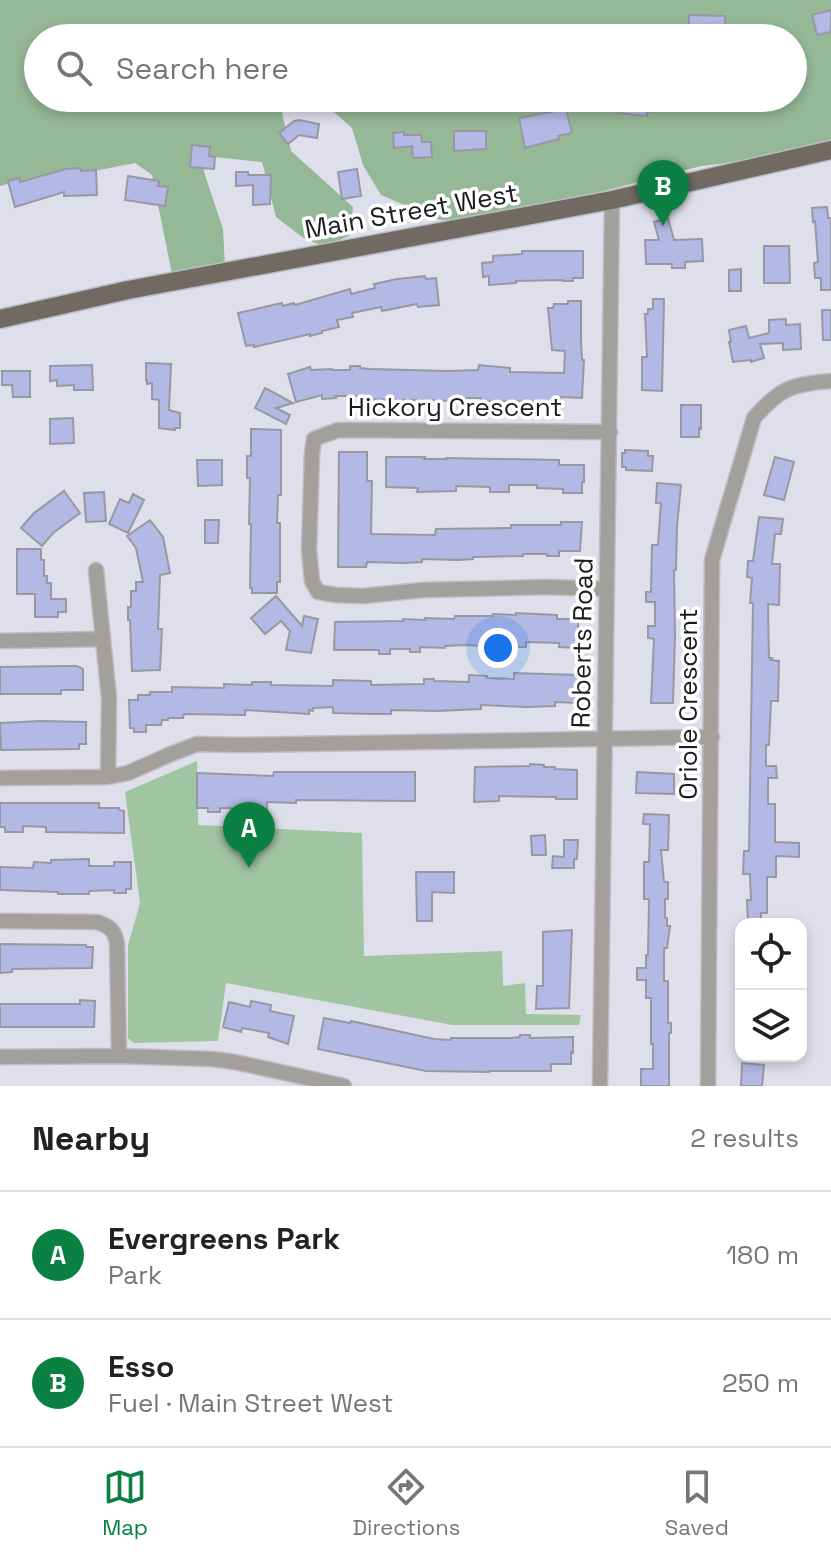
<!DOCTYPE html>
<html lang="en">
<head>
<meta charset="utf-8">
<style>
  body { margin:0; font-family:"Space Grotesk",sans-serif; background:#f6f6f6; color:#222 }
  .controls { position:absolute; right:24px; bottom:24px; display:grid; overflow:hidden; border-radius:16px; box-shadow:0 4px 12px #0003 }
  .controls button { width:72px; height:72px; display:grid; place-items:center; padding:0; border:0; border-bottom:2px solid #e0e0e0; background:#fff; color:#222; font:40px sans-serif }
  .you { position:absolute; left:498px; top:648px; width:28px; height:28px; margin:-20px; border:6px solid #fff; border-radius:50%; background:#1a73e8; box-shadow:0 0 0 12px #1a73e833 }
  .badge { display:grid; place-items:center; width:52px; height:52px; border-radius:50%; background:#0b8043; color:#fff; font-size:26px; font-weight:700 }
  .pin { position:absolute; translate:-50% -66px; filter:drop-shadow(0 2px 4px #0008) }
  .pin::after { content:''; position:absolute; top:42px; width:28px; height:24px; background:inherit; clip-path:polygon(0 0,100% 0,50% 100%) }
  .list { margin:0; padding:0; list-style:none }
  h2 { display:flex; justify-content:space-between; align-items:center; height:104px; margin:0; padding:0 32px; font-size:34px }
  h2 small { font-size:26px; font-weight:400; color:#767676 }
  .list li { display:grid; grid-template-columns:52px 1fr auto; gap:24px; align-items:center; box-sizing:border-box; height:128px; padding:0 32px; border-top:2px solid #e0e0e0 }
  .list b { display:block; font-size:30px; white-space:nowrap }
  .list p { margin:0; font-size:26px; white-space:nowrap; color:#767676 }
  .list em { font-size:26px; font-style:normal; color:#767676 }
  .icon { flex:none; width:44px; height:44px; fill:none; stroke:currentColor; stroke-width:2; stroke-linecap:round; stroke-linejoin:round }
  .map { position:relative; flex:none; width:831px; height:1086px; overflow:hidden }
  .search { position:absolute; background:#fff; box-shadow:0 4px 12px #0003; left:24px; right:24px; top:24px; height:88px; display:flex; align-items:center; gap:20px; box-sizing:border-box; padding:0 28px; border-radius:44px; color:#767676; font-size:30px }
  .sheet { height:360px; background:#fff }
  nav { display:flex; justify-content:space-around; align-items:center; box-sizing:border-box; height:112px; border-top:2px solid #e0e0e0; background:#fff; font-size:22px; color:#767676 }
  nav a { display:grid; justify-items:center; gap:4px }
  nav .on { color:#0b8043 }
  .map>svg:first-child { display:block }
  .green { fill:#a1c4a1 }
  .forest { fill:#95b896 }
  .building { fill:#b4b8e4; stroke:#9798a3; stroke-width:2 }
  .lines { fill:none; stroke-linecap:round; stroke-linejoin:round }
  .minor-casing { stroke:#bbbcc6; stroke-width:17 }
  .major-casing { stroke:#bbbcc6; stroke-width:21 }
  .minor { stroke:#a3a09c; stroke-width:14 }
  .major { stroke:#706a63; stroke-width:18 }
  .labels { text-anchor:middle; stroke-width:7; stroke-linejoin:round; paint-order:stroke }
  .street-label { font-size:26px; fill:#1a1b1f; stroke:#fff }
</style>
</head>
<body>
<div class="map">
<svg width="831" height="1086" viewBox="0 0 831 1086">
  <rect width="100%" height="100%" fill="#dedfeb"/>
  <!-- green -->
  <path class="green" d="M197 761 198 825 362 833 364 956 502 951 503 986 525 983 526 1014 581 1015 579 1025H452L226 983 218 1041 134 1043 128 1038V945L140 903 125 792Z"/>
  <!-- forest -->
  <path class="forest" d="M0 0H831V140L751 160 701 166 494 219 440 220 381 195 363 165 352 128 335 113 311 98H793V38H38V98H283L279 100 291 151 353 207 349 236 326 246 306 240 276 217 262 162 214 157 205 161 204 172 223 229 225 266 172 274 152 175 135 163 94 171 69 169 0 186Z"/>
  <!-- building -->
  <path class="building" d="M831 10V32L817 35 812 15Z
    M689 15 725 16 726 35H709V38H677V26H689Z
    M620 98 655 100 653 112 647 111V116L618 113Z
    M566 109 572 133 558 136 559 139 525 148 519 118Z
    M299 120 319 124 317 138 299 135 288 144 279 133 294 121Z
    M454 131H486V149L454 151Z
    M404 132V135H421L422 142H431L432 157 413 158 412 146 394 148 393 133Z
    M192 145 210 147 209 156 215 157 214 169 190 167Z
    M81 168V171L96 170 97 195 64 196V192L15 207 8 181 19 178 20 182 66 169Z
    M357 169 361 196 342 199 338 172Z
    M236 172H248V175H271L270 204 253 205V185L236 186Z
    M128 176 159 181 158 186 168 187 165 206 125 200Z
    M827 207 828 218H831V290H821V278H815L814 263 818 262 815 221 813 222 812 208Z
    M668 218 674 240 702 239 703 261 685 262V268H672V264H646L645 240H659L654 222Z
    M764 246H789L790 283H764Z
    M522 251H583V278H573V281H563V280L516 281V283L489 285V276L483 277 482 263 493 262V256L522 254Z
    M741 269V291H729V270Z
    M425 276 426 279 436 278 439 305 418 307 417 304 382 311 381 307 352 313 353 317 337 320 339 327 322 331V333L310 336V334L254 347V345L246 346 238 313 282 303 283 306 294 303 295 305 350 289 351 294 375 288 374 284 397 279Z
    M653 299H664L662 391 642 390V357H647L645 314H648V309H653Z
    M568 301H581V340L582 360H584L582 398 561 397 560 402 481 401V398H460V401L358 399V396H335L336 398 322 399V395L296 402 288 374 310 367 311 370 332 369V370H350V366H360V368L369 369 448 371 478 370 479 365 510 368V372L564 373 565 351 552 350 548 308H553L554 304H568Z
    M822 310H831V340H823Z
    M786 319V325L800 324 801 349 783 350V343L760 344 764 358 751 362V360L733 362 729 342H731L729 330 746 326 749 338 769 333V320Z
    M146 363 171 364 169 410 180 413V428H175V430L159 428V400L152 399V383L147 384V380H146Z
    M92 365 93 390H74V385L57 386V380L50 381V366Z
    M2 371H30V397H13L12 385H2Z
    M265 388 293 403 276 408 290 415 286 424 255 408Z
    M681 405H701V429L699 428V437H681Z
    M73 418 74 443 50 444V419Z
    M251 429 281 430V495H278L277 523H280V582H277V593H252V588H250L251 524H249L250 478H247V456H251Z
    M625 450 648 451V456H653L652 471 626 470V467H622V453H625Z
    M339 452H367V481H372L371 534 435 535 436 529 511 528V525H561V522H582L580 551H559V556H547V554H523V556L473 557V559L458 560 422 559V562L404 563 367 562 366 567H338Z
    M386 457H425L424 459H446V458L559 460V465H584V482H582V493H563V489L537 488V485H509V492H490V487L456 486V491L417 492 418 488 386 487Z
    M775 457 794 462 784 500 764 495Z
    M197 460H222V485L198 486Z
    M657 483 681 485 677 526 676 570H674L675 635 673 703H651L654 639 648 638V626H655V602H646V592H651L652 545H658L661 503H656Z
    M64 491 80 513 53 533 42 546 21 528 34 513Z
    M104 492 106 521 86 522 84 493Z
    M133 494 144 500 128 533 109 524 120 499 129 503Z
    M759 517 783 519 781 534H775L772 564H780L779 605 768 604 769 658H772L771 660 779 661 778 701H771L769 745H766V766H776L777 778H768V804H775V842L799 843V857L776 856V877H767V913H761V924H748L747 900H751L750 877V874H743L744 851H749L753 603H750L752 578 747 577 748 561H753Z
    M150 520 163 537 170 573 160 575 158 629H162L160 670 132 671 130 620H128V607H131V591H136V582H143L136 548 127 536Z
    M205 520H219L218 543H205Z
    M17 549H41V560H44V576H47V583H51V599H66V612H58V617H35V594H17Z
    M276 596 302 626 304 616 318 619 311 653 286 650 290 631 281 621 265 634 251 618Z
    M516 613 557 615V619H578L579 648 559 647V643L526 642V647H511V648L466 645 445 646V648L420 647V652H410V649H390V654H379V650H334L335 622 403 621V619L425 620V618L454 619 455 616H493V614L516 615Z
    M65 666H77L83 669V690H61V694H0V667Z
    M514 673 578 675 577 703 555 702V706L526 707 481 705V709L437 711 391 710V714H374L333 713V707L313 708V711L309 710V714L245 710V715L184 714 183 718H168V720H162L161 725H146V732H134V728H130L129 700H138V695H150V692H172V687L224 688V684L252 685V682H271V685L333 686V680L371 681V685L424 684V679H434V681L469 682V675L487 676V678L514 679Z
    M41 721 86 722V744H79V749L1 750 0 723Z
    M530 764 544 765V767H555V769L577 770V799H556V797L499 796V801L474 802 475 767 530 766Z
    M274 772H415V801L296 800V803L267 802V809L220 808V812H208V808H197V773L273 776Z
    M637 772 674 774V794L636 793Z
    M0 803H99V808H119V810L124 811V833L46 832V827L23 826V832H5V827H0Z
    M644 814 669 815 668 850H661L664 882H668V899H665V918H667V926H670L667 948H664V981H668V1023H671V1033H669V1086H641V1069H653V1044H651V998H646V980H637V968H646V955H648L649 899H644V862H649L650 824H643Z
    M545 835 546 855H532L531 836Z
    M564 840H578L577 859H574V868H552L553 856 564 857Z
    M89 859V866H114V862H131V889H126V893H114V890L89 891V894H58V892L0 890V867L33 868 34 862 51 863V860Z
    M416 872H454V893L432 892V921H417Z
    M572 930 569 1008 536 1009 537 986H543V932Z
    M0 944 86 945V947H93L92 968 12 969V972L0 973Z
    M80 1000 95 1001 94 1027H0V1004H80Z
    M251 1001 271 1005 270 1011 294 1016 288 1044 268 1037 269 1033 242 1028 241 1032 223 1027 229 1002 250 1007Z
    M324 1018 350 1023 351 1021 434 1039 451 1040V1038H512L520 1037V1035H530V1038L573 1037V1053L571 1052V1064H551V1071H489V1072L426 1071 318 1049Z
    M742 1063 764 1065 762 1086H741Z"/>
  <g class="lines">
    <!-- minor casing -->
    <g class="minor-casing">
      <path id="minor" d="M96 570 109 698 108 777
        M607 589 547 587 423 590 363 596 336 595 318 592 312 581 309 550 312 453 314 439 338 430 610 432
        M0 641 103 639
        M0 778 108 777 128 773 171 754 197 744 238 745 712 737
        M0 921 97 922C110 926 115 931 117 944L119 1056
        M0 1057 119 1056 212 1059 235 1062 344 1086
        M600 1086 612 200
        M708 1086 712 560 754 418C780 388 792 384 831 381"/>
    </g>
    <!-- major casing -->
    <g class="major-casing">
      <path id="major" d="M0 319 128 290 612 200 831 150"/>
    </g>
    <!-- minor -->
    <use href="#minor" class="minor"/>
    <!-- major -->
    <use href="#major" class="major"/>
  </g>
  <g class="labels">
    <!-- street labels -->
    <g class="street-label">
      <text transform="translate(411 211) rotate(-10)" y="9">Main Street West</text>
      <text x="455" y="416">Hickory Crescent</text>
      <text transform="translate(582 643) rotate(-89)" y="9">Roberts Road</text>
      <text transform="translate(688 704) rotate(-90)" y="9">Oriole Crescent</text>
    </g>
  </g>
</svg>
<div class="controls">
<button><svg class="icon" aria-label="locate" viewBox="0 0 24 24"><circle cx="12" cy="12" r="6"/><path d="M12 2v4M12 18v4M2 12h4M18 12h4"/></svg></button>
<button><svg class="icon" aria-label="layers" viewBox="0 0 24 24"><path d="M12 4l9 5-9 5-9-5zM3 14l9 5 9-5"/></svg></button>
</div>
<div class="you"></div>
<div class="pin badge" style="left:249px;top:868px">A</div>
<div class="pin badge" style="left:663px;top:226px">B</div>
<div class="search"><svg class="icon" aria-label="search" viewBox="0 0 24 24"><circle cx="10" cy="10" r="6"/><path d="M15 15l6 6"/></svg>Search here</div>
</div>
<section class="sheet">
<h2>Nearby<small>2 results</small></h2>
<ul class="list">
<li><span class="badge">A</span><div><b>Evergreens Park</b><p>Park</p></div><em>180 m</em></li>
<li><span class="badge">B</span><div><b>Esso</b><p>Fuel · Main Street West</p></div><em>250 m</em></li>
</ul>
</section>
<nav>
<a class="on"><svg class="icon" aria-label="map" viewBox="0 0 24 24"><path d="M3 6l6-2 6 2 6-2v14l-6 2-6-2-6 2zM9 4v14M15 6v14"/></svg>Map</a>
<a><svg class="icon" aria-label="directions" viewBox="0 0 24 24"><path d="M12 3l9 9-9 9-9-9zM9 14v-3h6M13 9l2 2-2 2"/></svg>Directions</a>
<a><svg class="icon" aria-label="saved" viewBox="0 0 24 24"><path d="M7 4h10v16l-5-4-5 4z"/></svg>Saved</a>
</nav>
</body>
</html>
